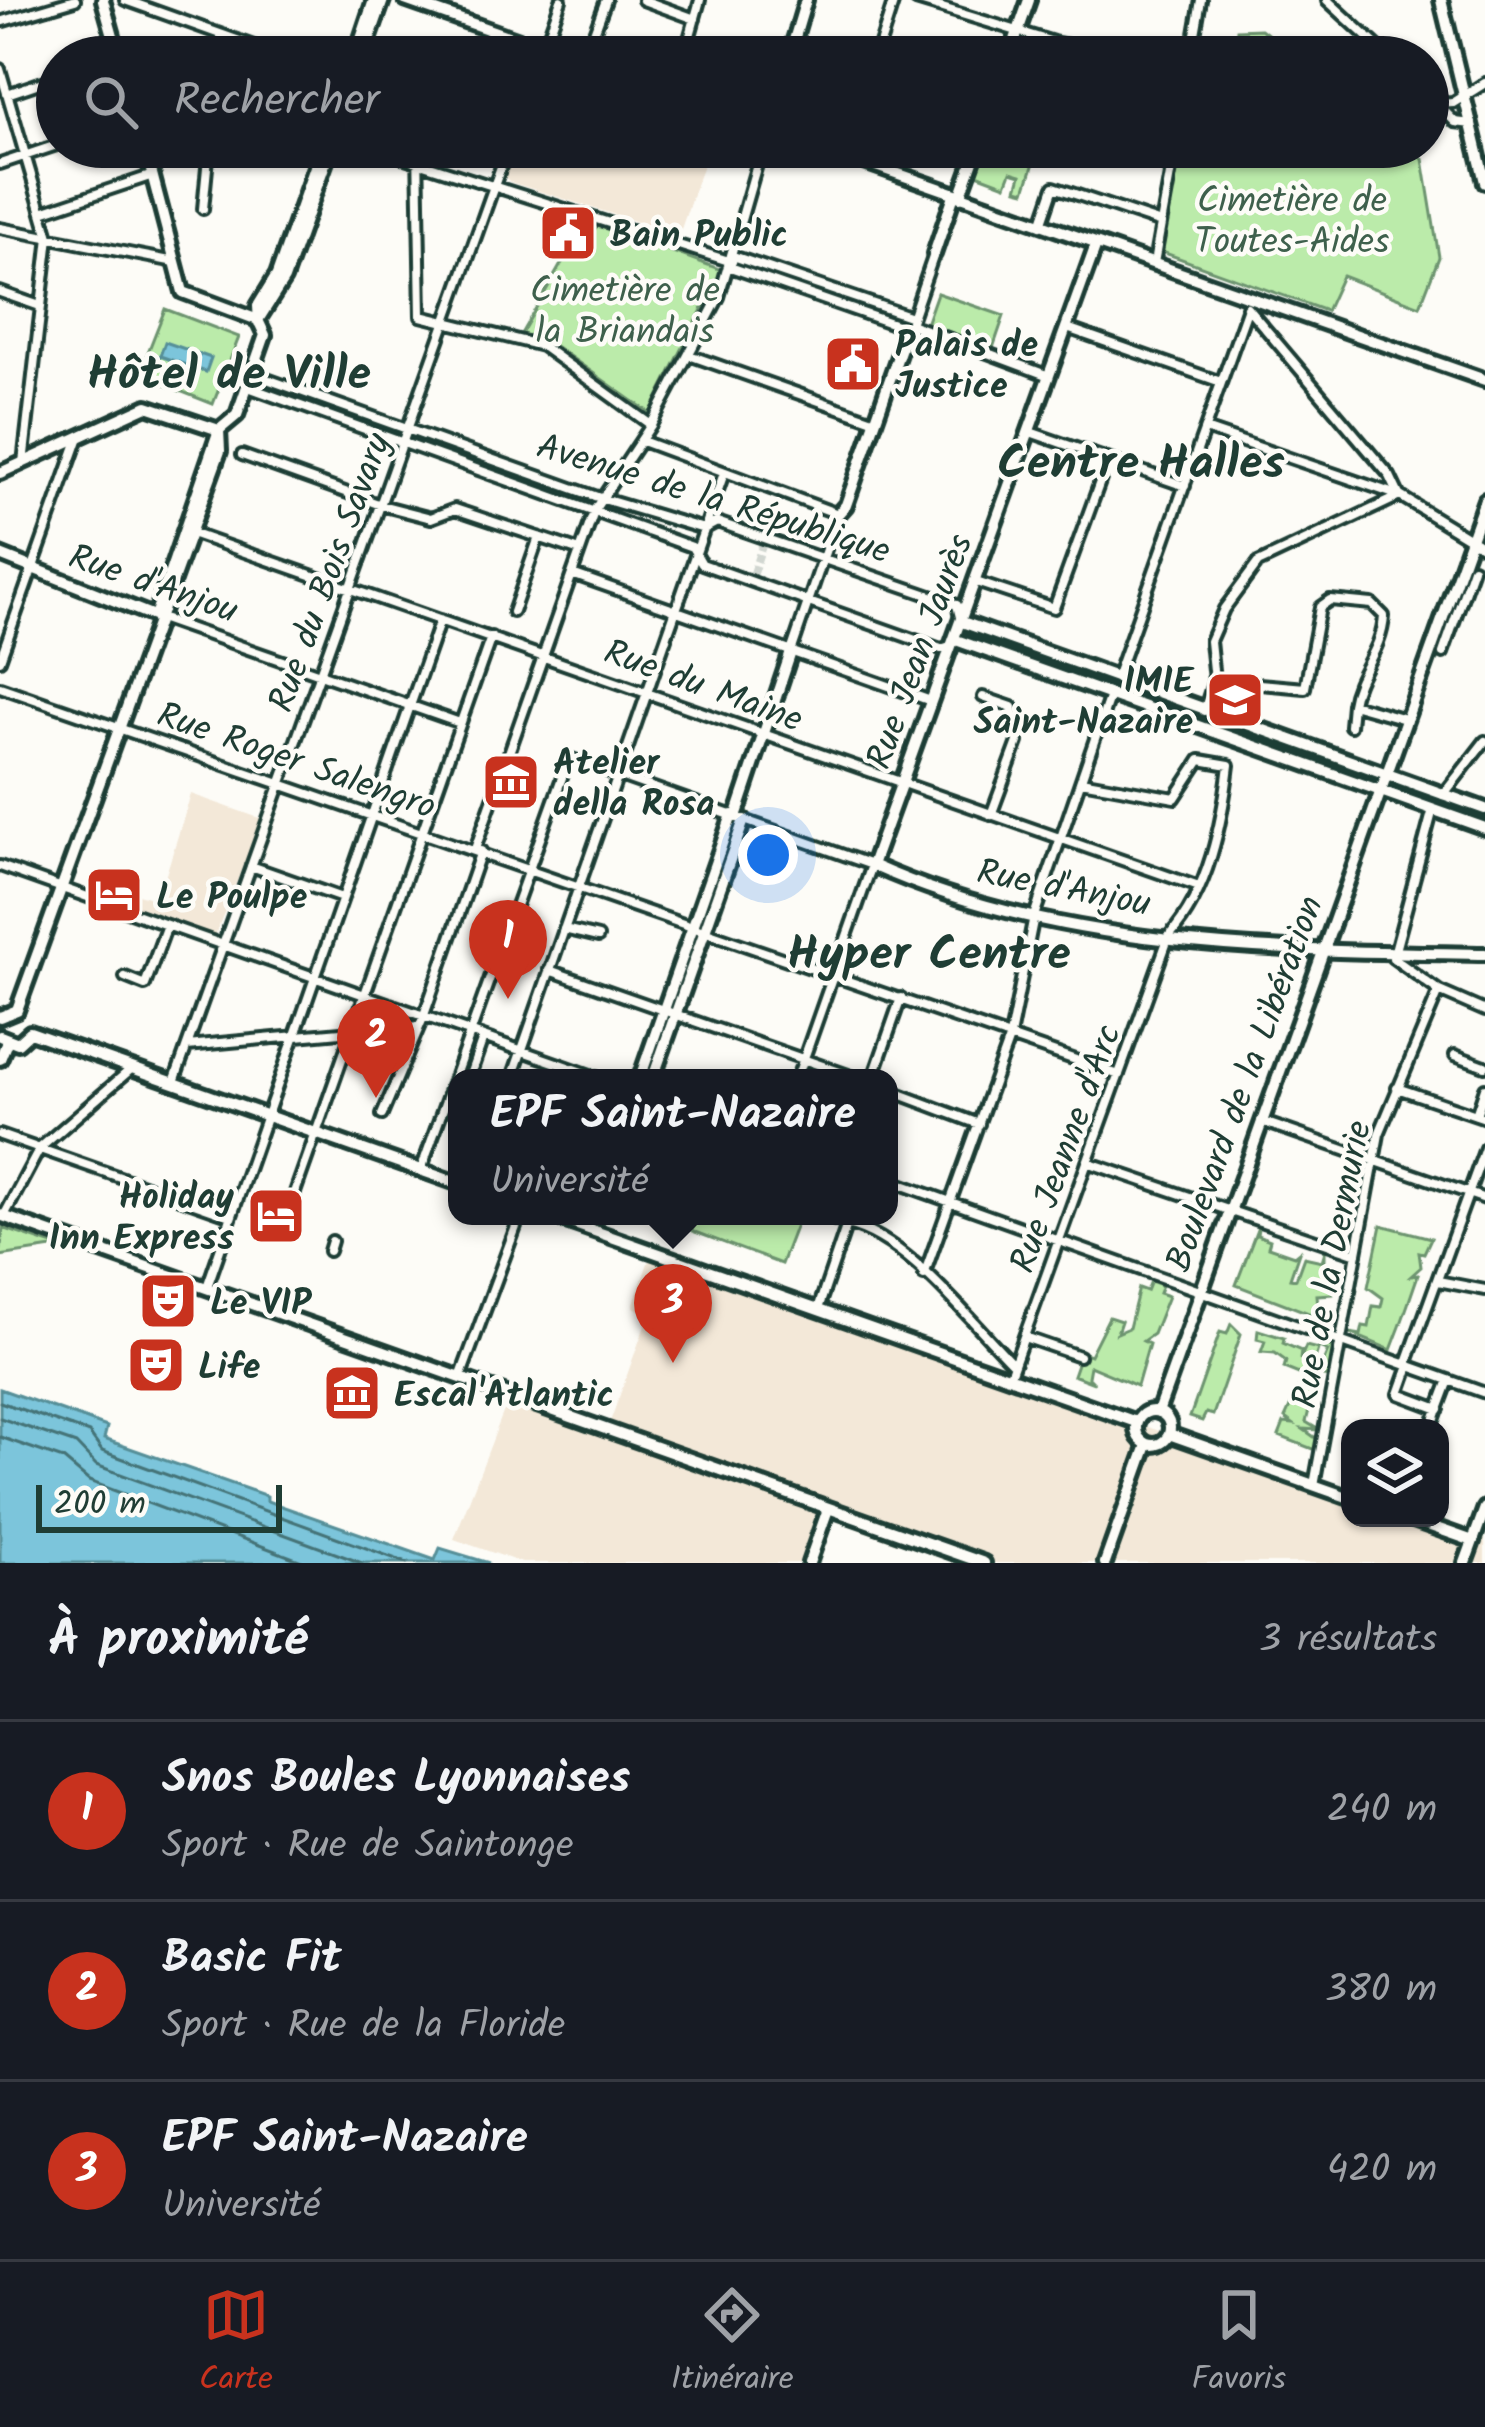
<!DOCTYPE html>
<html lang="fr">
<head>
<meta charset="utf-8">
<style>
  body { margin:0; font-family:Kalam,sans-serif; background:#242831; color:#f1f3f6 }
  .controls { position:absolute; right:36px; bottom:36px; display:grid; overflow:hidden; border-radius:24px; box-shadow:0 3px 9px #0004 }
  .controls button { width:108px; height:108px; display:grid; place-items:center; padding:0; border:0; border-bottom:3px solid #363941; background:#171b24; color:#f1f3f6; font:60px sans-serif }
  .scale { position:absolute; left:36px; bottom:30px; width:246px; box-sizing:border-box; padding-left:12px; border:6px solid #1f3d34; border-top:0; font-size:33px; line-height:42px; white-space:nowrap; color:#1f3d34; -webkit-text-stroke:9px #fdfcf7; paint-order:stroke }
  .you { position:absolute; left:768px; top:855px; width:42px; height:42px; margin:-30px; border:9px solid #fff; border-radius:50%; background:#1a73e8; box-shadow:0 0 0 18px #1a73e833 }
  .badge { display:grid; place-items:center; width:78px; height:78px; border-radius:50%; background:#c8321e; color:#fff; font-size:39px; font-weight:700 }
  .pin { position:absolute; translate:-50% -99px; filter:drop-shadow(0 3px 6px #0008) }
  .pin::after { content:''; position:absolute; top:63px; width:42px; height:36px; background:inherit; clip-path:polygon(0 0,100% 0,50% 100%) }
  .popup { position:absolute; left:448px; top:1069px; width:450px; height:156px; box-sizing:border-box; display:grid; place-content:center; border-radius:24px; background:#171b24; filter:drop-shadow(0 3px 9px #0005); font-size:39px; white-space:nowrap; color:#9ea1a6 }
  .popup b { font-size:45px; color:#f1f3f6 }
  .popup::after { content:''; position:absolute; left:50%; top:100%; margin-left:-24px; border:24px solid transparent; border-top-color:#171b24 }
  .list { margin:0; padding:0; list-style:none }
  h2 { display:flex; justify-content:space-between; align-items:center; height:156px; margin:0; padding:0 48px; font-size:51px }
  h2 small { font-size:39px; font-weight:400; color:#9ea1a6 }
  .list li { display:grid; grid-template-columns:78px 1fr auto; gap:36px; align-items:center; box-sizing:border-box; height:180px; padding:0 48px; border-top:3px solid #363941 }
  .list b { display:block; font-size:45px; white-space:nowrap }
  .list p { margin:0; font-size:39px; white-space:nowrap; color:#9ea1a6 }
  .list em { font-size:39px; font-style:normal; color:#9ea1a6 }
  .icon { flex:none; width:66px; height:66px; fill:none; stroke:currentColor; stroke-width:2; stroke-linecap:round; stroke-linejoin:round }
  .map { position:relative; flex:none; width:1485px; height:1563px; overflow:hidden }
  .search { position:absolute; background:#171b24; box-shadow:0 3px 9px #0004; left:36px; right:36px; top:36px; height:132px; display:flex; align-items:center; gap:30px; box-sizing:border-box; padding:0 42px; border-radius:66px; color:#9ea1a6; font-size:45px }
  .sheet { height:696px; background:#171b24 }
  nav { display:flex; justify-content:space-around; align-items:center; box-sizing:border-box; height:168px; border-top:3px solid #363941; background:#171b24; font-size:33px; color:#9ea1a6 }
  nav a { display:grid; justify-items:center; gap:6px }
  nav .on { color:#c8321e }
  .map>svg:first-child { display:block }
  .built { fill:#f3e8d8 }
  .green { fill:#bbebaa; stroke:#6d946f; stroke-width:3 }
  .water { fill:#7bc5db; stroke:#568f98; stroke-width:3 }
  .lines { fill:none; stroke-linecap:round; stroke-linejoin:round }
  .shore { stroke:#447377; stroke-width:3 }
  .street-tunnel { stroke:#d1d6d0; stroke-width:8; stroke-dasharray:8 4; stroke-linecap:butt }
  .street-casing { stroke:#1f3d34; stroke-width:16 }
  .secondary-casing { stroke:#1f3d34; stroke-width:20 }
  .street { stroke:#fdfcf7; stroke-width:8 }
  .secondary { stroke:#fdfcf7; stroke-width:10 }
  .labels { text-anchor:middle; stroke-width:9; stroke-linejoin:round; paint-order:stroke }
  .park-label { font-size:36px; fill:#3e604c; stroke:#fdfcf7 }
  .poi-label { font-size:36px; font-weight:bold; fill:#1f3d34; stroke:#fdfcf7; text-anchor:start }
  .street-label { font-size:36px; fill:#1f3d34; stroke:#fdfcf7 }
  .district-label { font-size:48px; font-weight:bold; fill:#1f3d34; stroke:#fdfcf7 }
</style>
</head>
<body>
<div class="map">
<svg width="1485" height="1563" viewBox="0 0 1485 1563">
  <rect width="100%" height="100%" fill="#fdfcf7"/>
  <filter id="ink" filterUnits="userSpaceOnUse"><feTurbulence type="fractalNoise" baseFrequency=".00833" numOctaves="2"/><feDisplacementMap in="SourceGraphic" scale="24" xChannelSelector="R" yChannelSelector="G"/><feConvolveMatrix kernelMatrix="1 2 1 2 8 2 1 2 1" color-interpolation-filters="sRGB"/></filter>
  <g filter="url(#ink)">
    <!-- built -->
    <path class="built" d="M516 147H709L679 235 510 182 505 177Z
      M191 794 262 819 215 935 127 903 131 892 158 900Z
      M650 1257 684 1263 1006 1381 1350 1493V1518H1425L1485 1538V1563H955L860 1530 825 1509 804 1563H522L454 1539 508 1400 606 1433 648 1317 633 1306Z"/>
    <!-- green -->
    <path class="green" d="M1261 29 1297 57H1234L1237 30Z
      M986 147H1039L1025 191 1017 189 1021 175 1011 172 1006 185 977 174Z
      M1181 147H1409L1423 159 1439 257 1420 306 1342 276 1326 311 1162 252Z
      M599 225 722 270 650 413 546 340 521 334 567 254Z
      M937 293 1004 316 993 348 926 324Z
      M165 309 239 337 213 404 139 375Z
      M698 1216H781L797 1222 781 1264 692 1231Z
      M1381 1225 1431 1238 1424 1253 1419 1252 1421 1267 1411 1276 1418 1275C1406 1309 1405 1315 1391 1350L1350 1333 1361 1335 1363 1326 1369 1327 1373 1306 1381 1307 1383 1298 1368 1287Z
      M1258 1227 1257 1235 1270 1240 1268 1247 1294 1256 1299 1252 1290 1278 1296 1279 1304 1257 1322 1261 1325 1251V1262L1339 1267 1333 1294 1317 1295 1319 1317 1236 1285Z
      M3 1228 59 1247 0 1256Z
      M1151 1281 1162 1285 1159 1293 1168 1296 1153 1334 1143 1341 1149 1344 1137 1386 1090 1366 1088 1377 1094 1383 1073 1375 1081 1352 1090 1355 1109 1317 1121 1321 1117 1333 1129 1328 1139 1288 1147 1291Z
      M1231 1324 1241 1334 1213 1415 1206 1413 1202 1421 1190 1417 1220 1332 1227 1334Z
      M1258 1330 1284 1338 1283 1343 1301 1351 1300 1360 1306 1346 1318 1349 1314 1362 1322 1365 1328 1351 1319 1347 1321 1341 1334 1349 1329 1377 1318 1375 1306 1422 1319 1430 1303 1429 1317 1439 1315 1450 1279 1436 1284 1423 1293 1424 1285 1418 1304 1376 1284 1368 1286 1361 1275 1353 1261 1352 1265 1341 1257 1339Z"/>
    <!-- water -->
    <path class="water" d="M165 342 211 358 206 372 160 356Z
      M0 1389 107 1427 104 1439 267 1496V1501L435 1560 440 1548 489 1563H0Z"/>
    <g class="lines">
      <!-- shore -->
      <path class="shore" d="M0 1402 89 1433 102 1451 407 1563
        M0 1418 76 1444 96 1465 362 1563
        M0 1437 63 1459 89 1481 307 1563"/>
      <!-- street-tunnel -->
      <path class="street-tunnel" d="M1101 479 1106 466
        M753 573 762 546"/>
      <!-- street casing -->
      <g class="street-casing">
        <path id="street" d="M125 0 284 57
          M643 0 695 19
          M916 0 1053 42 1134 57
          M1327 0 1389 57
          M0 22 75 0
          M474 57 494 31
          M541 57 561 0
          M585 57 606 0
          M684 57 700 0
          M876 57 894 0
          M1191 57 1201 0
          M0 69 49 237 23 463
          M7 94 57 77
          M1428 94 1455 122 1472 124
          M1439 104 1453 103 1485 83
          M370 147 732 262
          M418 147 421 316 542 346 651 425
          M0 164 57 145
          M203 209 209 147
          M42 212 153 175
          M1041 225 1054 187 1161 223
          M0 228 175 262
          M733 256 912 317
          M1154 263 1175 147
          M730 267 908 329
          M0 292 40 306
          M1247 307 1390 476 1399 495
          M911 321 934 254
          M910 324 1049 376
          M1067 328 1221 382
          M689 355 876 421
          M253 374 600 498 704 529 717 522 957 605 960 617
          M248 387 692 547 702 564 941 649 950 646
          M1205 429 1400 496 1485 548
          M1030 432 1185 486
          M642 441 838 514 791 652
          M242 455 381 505 431 518 455 509 580 551
          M191 533 1199 887
          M572 574 931 701
          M976 582 1054 608 1101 479
          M513 612 539 537
          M157 617 460 723
          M1443 653 1473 568
          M0 660 79 437
          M1116 678 1247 310
          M1214 680 1305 688 1320 607 1330 600 1372 604 1384 616C1382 652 1357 671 1352 704L1405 719
          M0 687 1119 1075
          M983 697 1012 707 1018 742 991 815
          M1204 711 1214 680 1210 641 1224 609 1258 563 1400 496
          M1350 726 1352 704
          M1443 795 1485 741
          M1433 809 1393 958 1439 991 1485 1011
          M475 849 595 509 651 425 719 297 762 147
          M0 866 599 1078
          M251 866 342 898
          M564 929 598 937
          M549 970 857 1078
          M125 977 145 985 167 925
          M365 1032 418 1026
          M187 1046 352 1031
          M1455 1055 1485 1066
          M469 1078 483 1038
          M512 1078 724 473
          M873 1078 901 998
          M174 1082 508 147
          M1397 1088 1485 1118
          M889 1090 979 1124
          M382 1115 423 1018 481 851
          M1476 1115 1485 1088
          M1261 1121 1485 1199
          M0 1135 231 1216
          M1087 1162 1357 1254
          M421 1170 569 758 872 865 797 1078
          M889 1180 1485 1393
          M4 1216 40 1148 131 1069
          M823 1216 847 1224 851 1216
          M286 1218 491 637
          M329 1251 332 1241
          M924 1275 1010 1036 1034 916 1110 695
          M1438 1281 1485 1290
          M207 1287 440 620
          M818 1309 847 1224C908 1238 968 1319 1013 1364
          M1024 1337 1079 1356
          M1406 1365 1485 1148
          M1409 1366 1399 1394 1439 1409
          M460 1378 520 1216
          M1009 1378 1169 936C1209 892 1222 823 1229 765L1200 760 1175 798 1081 781
          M1431 1428 1449 1380
          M1314 1485 1379 1134 1439 991"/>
      </g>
      <!-- secondary casing -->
      <g class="secondary-casing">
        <path id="secondary" d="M103 0 119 57
          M405 0 567 57
          M1441 0 1485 182
          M355 57 374 0
          M363 57 383 0
          M789 57 806 0
          M1009 57 1029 0
          M145 147 183 292 258 320
          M822 147 1485 380
          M960 197 978 147
          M1096 245 872 865C1061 950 1282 951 1485 954
          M934 254 954 195
          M258 320 284 279 331 147
          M259 323 258 306 277 275 322 147
          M0 473 147 406 219 430
          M838 514 846 505 904 339
          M0 555 156 617
          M156 613 219 430 237 415 265 335 258 320
          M962 622 1485 809
          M956 640 1485 828
          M736 817 791 652
          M17 1010 220 451 219 430
          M0 1017 17 1010
          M30 1032 457 1183
          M0 1036 18 1043 30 1032
          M0 1059 7 1042
          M640 1078 732 815
          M653 1078 744 820
          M0 1215 984 1563
          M552 1216 1136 1422
          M1136 1428a17 17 0 1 1 34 0a17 17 0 1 1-34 0Z
          M1158 1412 1485 500
          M1169 1434 1350 1498
          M1408 1518 1473 1541
          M809 1563 828 1509
          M1105 1563 1147 1445
          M1465 1563 1485 1508"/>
      </g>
      <!-- street -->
      <use href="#street" class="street"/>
      <!-- secondary -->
      <use href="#secondary" class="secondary"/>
    </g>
  </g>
  <!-- icons -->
  <defs>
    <g id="civic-square" transform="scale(3)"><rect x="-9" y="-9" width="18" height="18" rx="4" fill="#c8321e" stroke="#fdfcf7"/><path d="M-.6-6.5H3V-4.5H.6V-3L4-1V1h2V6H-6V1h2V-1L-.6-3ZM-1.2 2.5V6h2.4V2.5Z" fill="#fff"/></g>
    <g id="university-square" transform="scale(3)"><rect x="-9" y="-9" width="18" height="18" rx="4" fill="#c8321e" stroke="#fdfcf7"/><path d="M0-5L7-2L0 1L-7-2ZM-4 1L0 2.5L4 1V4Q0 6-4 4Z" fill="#fff"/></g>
    <g id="museum-square" transform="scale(3)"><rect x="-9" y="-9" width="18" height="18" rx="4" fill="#c8321e" stroke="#fdfcf7"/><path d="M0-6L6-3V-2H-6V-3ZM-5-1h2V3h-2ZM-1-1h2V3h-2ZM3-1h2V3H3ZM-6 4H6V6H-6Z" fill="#fff"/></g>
    <g id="hotel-square" transform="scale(3)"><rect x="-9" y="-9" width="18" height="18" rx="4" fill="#c8321e" stroke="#fdfcf7"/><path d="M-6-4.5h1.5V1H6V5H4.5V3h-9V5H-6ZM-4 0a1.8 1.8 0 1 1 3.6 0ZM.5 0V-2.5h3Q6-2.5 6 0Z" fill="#fff"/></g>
    <g id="theatre-square" transform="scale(3)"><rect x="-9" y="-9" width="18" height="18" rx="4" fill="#c8321e" stroke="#fdfcf7"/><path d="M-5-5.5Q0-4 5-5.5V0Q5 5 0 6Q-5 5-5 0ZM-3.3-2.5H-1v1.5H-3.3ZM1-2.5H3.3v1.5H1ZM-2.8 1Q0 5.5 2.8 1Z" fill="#fff"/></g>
  </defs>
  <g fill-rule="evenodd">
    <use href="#civic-square" x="568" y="233"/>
    <use href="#civic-square" x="853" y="364"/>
    <use href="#university-square" x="1235" y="700"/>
    <use href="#museum-square" x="511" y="782"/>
    <use href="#hotel-square" x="114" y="895"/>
    <use href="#hotel-square" x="276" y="1216"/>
    <use href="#theatre-square" x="168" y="1301"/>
    <use href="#theatre-square" x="156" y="1365"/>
    <use href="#museum-square" x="352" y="1393"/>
  </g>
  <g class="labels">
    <!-- park labels -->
    <g class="park-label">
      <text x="1292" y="212">Cimetière de<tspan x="1292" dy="41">Toutes-Aides</tspan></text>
      <text x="625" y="302">Cimetière de<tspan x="625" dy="41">la Briandais</tspan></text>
    </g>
    <!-- poi labels -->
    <g class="poi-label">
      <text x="610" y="246">Bain Public</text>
      <text x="895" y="356">Palais de<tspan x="895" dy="41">Justice</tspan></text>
      <text x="1193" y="692" text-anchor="end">IMIE<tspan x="1193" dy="41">Saint-Nazaire</tspan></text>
      <text x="553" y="774">Atelier<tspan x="553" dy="41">della Rosa</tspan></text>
      <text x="156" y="908">Le Poulpe</text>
      <text x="234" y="1208" text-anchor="end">Holiday<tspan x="234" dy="41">Inn Express</tspan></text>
      <text x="210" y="1314">Le VIP</text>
      <text x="198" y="1378">Life</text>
      <text x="394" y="1406">Escal'Atlantic</text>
    </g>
    <!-- street labels -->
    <g class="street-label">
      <text transform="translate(714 497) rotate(17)" y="13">Avenue de la République</text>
      <text transform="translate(328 572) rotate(-70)" y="13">Rue du Bois Savary</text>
      <text transform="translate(154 582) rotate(19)" y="13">Rue d'Anjou</text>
      <text transform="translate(918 651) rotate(-70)" y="13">Rue Jean Jaurès</text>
      <text transform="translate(704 684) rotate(20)" y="13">Rue du Maine</text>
      <text transform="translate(297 759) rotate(19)" y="13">Rue Roger Salengro</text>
      <text transform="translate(1064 886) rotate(11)" y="13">Rue d'Anjou</text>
      <text transform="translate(1243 1083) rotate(-70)" y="13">Boulevard de la Libération</text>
      <text transform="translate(1064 1148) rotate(-70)" y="13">Rue Jeanne d'Arc</text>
      <text transform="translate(1330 1264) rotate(-79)" y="13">Rue de la Dermurie</text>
    </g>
    <!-- district labels -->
    <g class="district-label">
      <text x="229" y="389">Hôtel de Ville</text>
      <text x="1141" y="478">Centre Halles</text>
      <text x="929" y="969">Hyper Centre</text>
    </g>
  </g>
</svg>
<div class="controls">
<button><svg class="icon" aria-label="layers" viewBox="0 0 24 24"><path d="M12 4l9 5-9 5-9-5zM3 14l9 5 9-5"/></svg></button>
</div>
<div class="scale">200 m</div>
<div class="you"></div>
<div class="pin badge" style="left:508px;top:999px">1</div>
<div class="pin badge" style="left:376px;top:1098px">2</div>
<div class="pin badge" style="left:673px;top:1363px">3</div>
<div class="popup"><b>EPF Saint-Nazaire</b>Université</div>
<div class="search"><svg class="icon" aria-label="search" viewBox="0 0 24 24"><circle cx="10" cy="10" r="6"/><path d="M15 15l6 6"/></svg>Rechercher</div>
</div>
<section class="sheet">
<h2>À proximité<small>3 résultats</small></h2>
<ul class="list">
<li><span class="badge">1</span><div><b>Snos Boules Lyonnaises</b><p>Sport · Rue de Saintonge</p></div><em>240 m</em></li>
<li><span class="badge">2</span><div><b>Basic Fit</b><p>Sport · Rue de la Floride</p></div><em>380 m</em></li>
<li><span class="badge">3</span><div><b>EPF Saint-Nazaire</b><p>Université</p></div><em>420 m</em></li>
</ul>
</section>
<nav>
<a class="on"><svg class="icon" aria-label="map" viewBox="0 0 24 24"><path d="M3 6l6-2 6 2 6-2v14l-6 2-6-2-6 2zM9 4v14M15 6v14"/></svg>Carte</a>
<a><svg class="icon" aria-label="directions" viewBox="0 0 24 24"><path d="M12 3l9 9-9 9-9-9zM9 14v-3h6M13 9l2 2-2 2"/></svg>Itinéraire</a>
<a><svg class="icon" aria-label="saved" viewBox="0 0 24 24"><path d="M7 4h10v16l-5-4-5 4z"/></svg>Favoris</a>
</nav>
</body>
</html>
